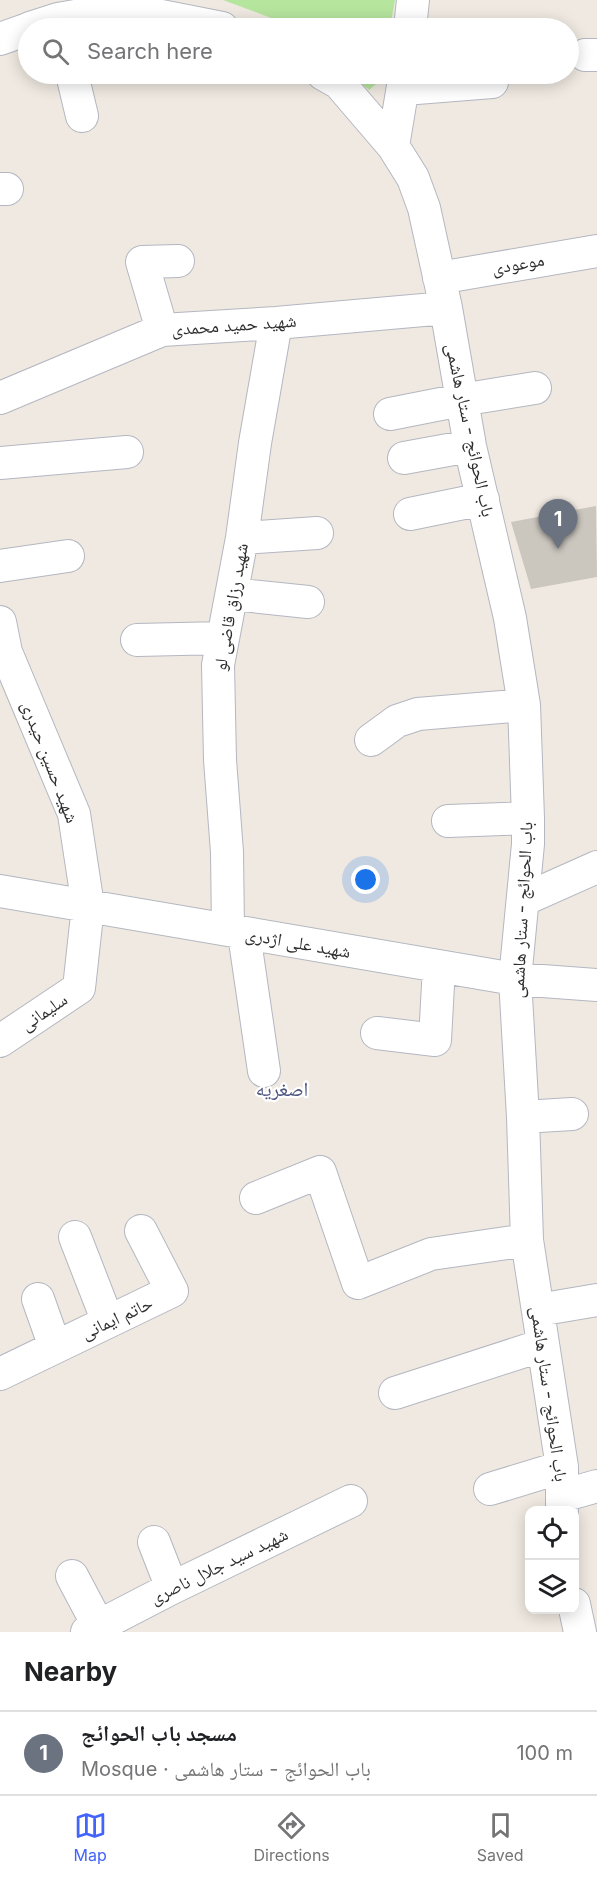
<!DOCTYPE html>
<html lang="en">
<head>
<meta charset="utf-8">
<style>
  body { margin:0; font-family:Inter,"Noto Naskh Arabic",sans-serif; background:#f6f6f6; color:#202124 }
  .controls { position:absolute; right:18px; bottom:18px; display:grid; overflow:hidden; border-radius:12px; box-shadow:0 3px 15px #0003 }
  .controls button { width:54px; height:54px; display:grid; place-items:center; padding:0; border:0; border-bottom:2px solid #e0e0e0; background:#fff; color:#202124; font:30px sans-serif }
  .you { position:absolute; left:366px; top:880px; width:21px; height:21px; margin:-15px; border:4px solid #fff; border-radius:50%; background:#1a73e8; box-shadow:0 0 0 9px #1a73e833 }
  .badge { display:grid; place-items:center; width:39px; height:39px; border-radius:50%; background:#4264fb; color:#fff; font-size:20px; font-weight:700 }
  .pin { position:absolute; translate:-50% -50px; filter:drop-shadow(0 2px 3px #0008) }
  .pin::after { content:''; position:absolute; top:32px; width:21px; height:18px; background:inherit; clip-path:polygon(0 0,100% 0,50% 100%) }
  .list { margin:0; padding:0; list-style:none }
  h2 { display:flex; justify-content:space-between; align-items:center; height:78px; margin:0; padding:0 24px; font-size:26px }
  h2 small { font-size:20px; font-weight:400; color:#757577 }
  .list li { display:grid; grid-template-columns:39px 1fr auto; gap:18px; align-items:center; box-sizing:border-box; height:84px; padding:0 24px; border-top:2px solid #e0e0e0 }
  .list b { display:block; font-size:22px; white-space:nowrap }
  .list p { margin:0; font-size:20px; white-space:nowrap; color:#757577 }
  .list em { font-size:20px; font-style:normal; color:#757577 }
  .icon { flex:none; width:33px; height:33px; fill:none; stroke:currentColor; stroke-width:2; stroke-linecap:round; stroke-linejoin:round }
  .map { position:relative; flex:none; width:597px; height:1632px; overflow:hidden }
  .search { position:absolute; background:#fff; box-shadow:0 3px 15px #0003; left:18px; right:18px; top:18px; height:66px; display:flex; align-items:center; gap:15px; box-sizing:border-box; padding:0 21px; border-radius:33px; color:#757577; font-size:22px }
  .sheet { height:162px; background:#fff }
  nav { display:flex; justify-content:space-around; align-items:center; box-sizing:border-box; height:84px; border-top:2px solid #e0e0e0; background:#fff; font-size:16px; color:#757577 }
  nav a { display:grid; justify-items:center; gap:3px }
  nav .on { color:#4264fb }
  .map>svg:first-child { display:block }
  .green { fill:#b6e59e }
  .building { fill:#cbc7bf }
  .lines { fill:none; stroke-linecap:round; stroke-linejoin:round }
  .minor-casing { stroke:#b4b7c1; stroke-width:34 }
  .minor { stroke:#fff; stroke-width:32 }
  .labels { text-anchor:middle; stroke-width:4.5; stroke-linejoin:round; paint-order:stroke }
  .street-label { font-size:18px; fill:#2e2e2e; stroke:#fff }
  .neighbourhood-label { font-size:20px; fill:#4d5680; stroke:#fff }
</style>
</head>
<body>
<div class="map">
<svg width="597" height="1632" viewBox="0 0 597 1632">
  <rect width="100%" height="100%" fill="#efe9e1"/>
  <!-- green -->
  <path class="green" d="M223 0H395L390 28H298Z
    M351 74H383V78L369 90Z"/>
  <!-- building -->
  <path class="building" d="M596 506 597 577 531 589 511 522Z"/>
  <g class="lines">
    <!-- minor casing -->
    <g class="minor-casing">
      <path id="minor" d="M30 28 58 19 121 8 222 28
        M410 28 413 0
        M0 39 28 29
        M585 55H597
        M72 74 82 116
        M323 74 339 83 393 146 413 178 424 208 446 308 470 446 510 618 524 705 528 818V844L515 979 523 1117 527 1240 562 1467V1510
        M404 89 492 82
        M393 146 405 74
        M0 189H7
        M439 278 597 251
        M162 330 142 262 178 261
        M0 398 162 330 276 323 446 308
        M390 414 461 400 535 388
        M404 458 470 446
        M0 463 127 452
        M410 514 483 499
        M242 538 317 533
        M0 566 68 556
        M232 594 308 602
        M0 622 6 652 74 814 88 906 79 988 0 1041
        M137 640 223 638
        M371 740 397 721 418 714 524 705
        M448 821 528 818
        M0 891 515 979 597 985
        M523 900 597 867
        M228 930 227 852 220 760 218 665 242 538 255 443 276 323
        M244 934 264 1071
        M377 1033 435 1040 439 966
        M523 1117 572 1114
        M256 1198 320 1172 358 1283 431 1254 527 1240
        M75 1237 108 1322
        M38 1299 55 1347
        M538 1310 597 1300
        M0 1374 172 1291 141 1231
        M395 1393 543 1345
        M490 1489 562 1467
        M562 1496 597 1486
        M154 1542 172 1588
        M72 1576 99 1627
        M574 1604 580 1632
        M87 1632 172 1588 351 1501"/>
    </g>
    <!-- minor -->
    <use href="#minor" class="minor"/>
  </g>
  <g class="labels">
    <!-- street labels -->
    <g class="street-label">
      <text transform="translate(518 264) rotate(-10)" y="6">موعودی</text>
      <text transform="translate(234 325) rotate(-4)" y="6">شهید حمید محمدی</text>
      <text transform="translate(470 430) rotate(78)" y="6">باب الحوائج - ستار هاشمی</text>
      <text transform="translate(231 607) rotate(-80)" y="6">شهید رزاق قاضی لو</text>
      <text transform="translate(50 762) rotate(69)" y="6">شهید حسین حیدری</text>
      <text transform="translate(522 910) rotate(-87)" y="6">باب الحوائج - ستار هاشمی</text>
      <text transform="translate(298 943) rotate(10)" y="6">شهید علی اژدری</text>
      <text transform="translate(44 1012) rotate(-34)" y="6">سلیمانی</text>
      <text transform="translate(117 1318) rotate(-25)" y="6">حاتم ایمانی</text>
      <text transform="translate(549 1394) rotate(82)" y="6">باب الحوائج - ستار هاشمی</text>
      <text transform="translate(219 1566) rotate(-26)" y="6">شهید سید جلال ناصری</text>
    </g>
    <!-- neighbourhood labels -->
    <g class="neighbourhood-label">
      <text x="282" y="1096">اصغریه</text>
    </g>
  </g>
</svg>
<div class="controls">
<button><svg class="icon" aria-label="locate" viewBox="0 0 24 24"><circle cx="12" cy="12" r="6"/><path d="M12 2v4M12 18v4M2 12h4M18 12h4"/></svg></button>
<button><svg class="icon" aria-label="layers" viewBox="0 0 24 24"><path d="M12 4l9 5-9 5-9-5zM3 14l9 5 9-5"/></svg></button>
</div>
<div class="you"></div>
<div class="pin badge" style="left:558px;top:549px;background:#6b7280">1</div>
<div class="search"><svg class="icon" aria-label="search" viewBox="0 0 24 24"><circle cx="10" cy="10" r="6"/><path d="M15 15l6 6"/></svg>Search here</div>
</div>
<section class="sheet">
<h2>Nearby<small></small></h2>
<ul class="list">
<li><span class="badge" style="background:#6b7280">1</span><div><b>مسجد باب الحوائج</b><p>Mosque · باب الحوائج - ستار هاشمی</p></div><em>100 m</em></li>
</ul>
</section>
<nav>
<a class="on"><svg class="icon" aria-label="map" viewBox="0 0 24 24"><path d="M3 6l6-2 6 2 6-2v14l-6 2-6-2-6 2zM9 4v14M15 6v14"/></svg>Map</a>
<a><svg class="icon" aria-label="directions" viewBox="0 0 24 24"><path d="M12 3l9 9-9 9-9-9zM9 14v-3h6M13 9l2 2-2 2"/></svg>Directions</a>
<a><svg class="icon" aria-label="saved" viewBox="0 0 24 24"><path d="M7 4h10v16l-5-4-5 4z"/></svg>Saved</a>
</nav>
</body>
</html>
